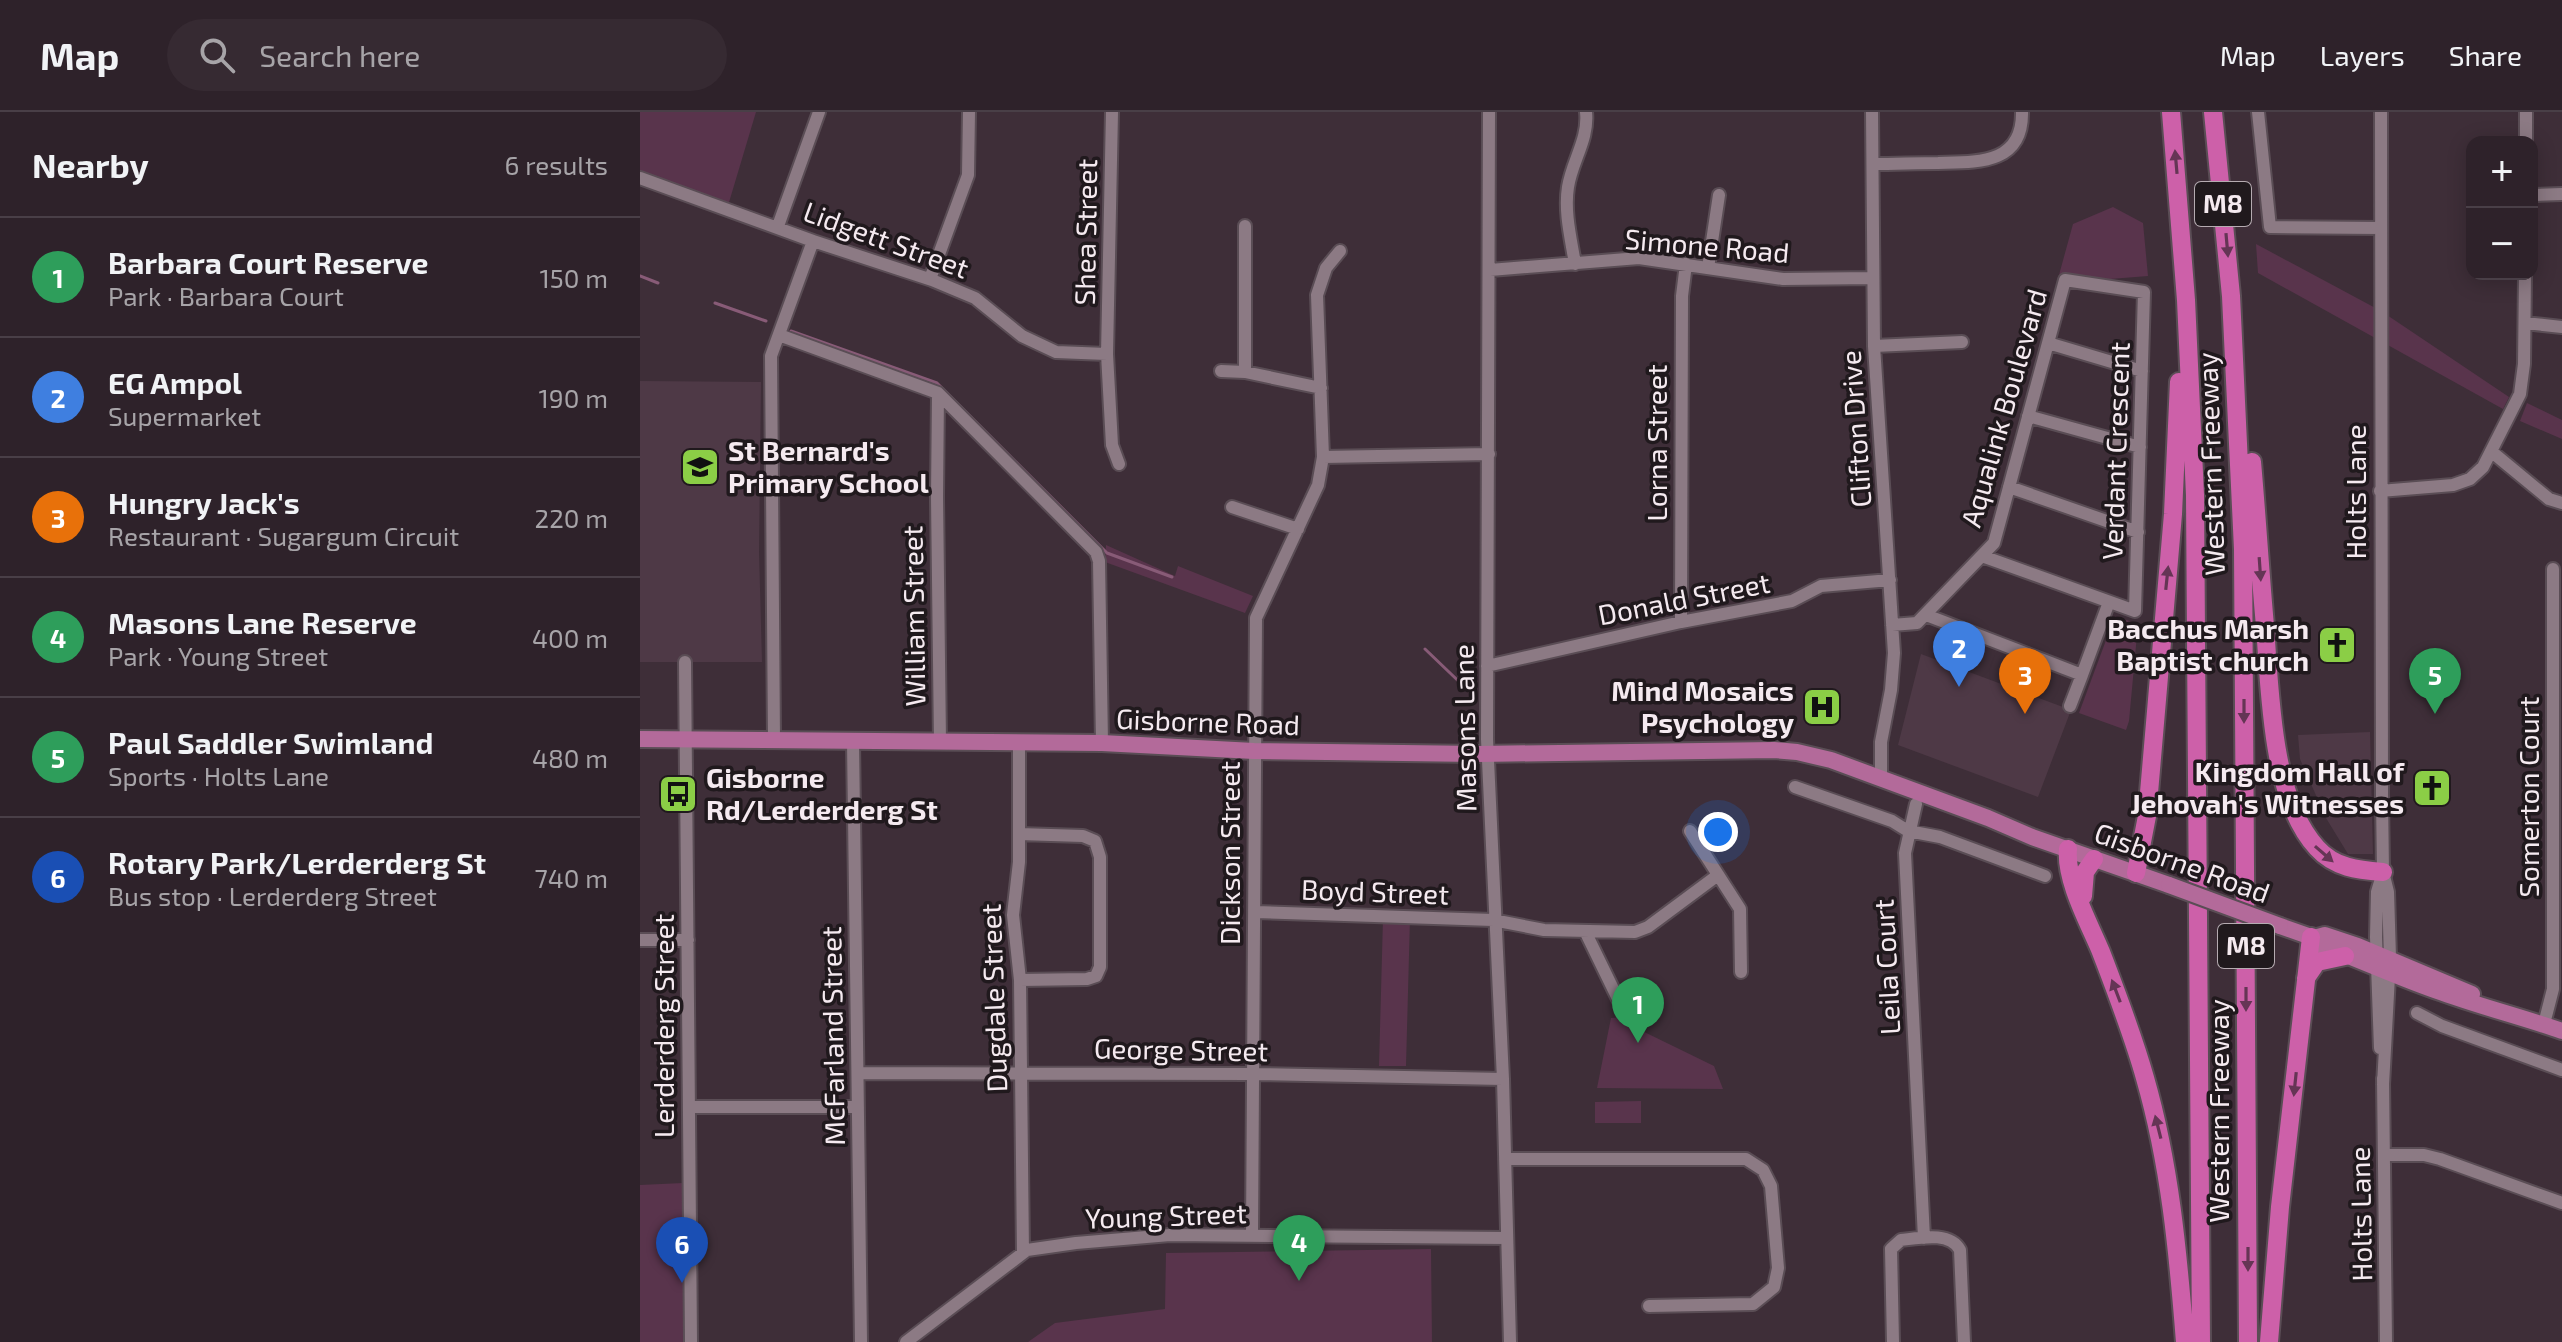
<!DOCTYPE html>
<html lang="en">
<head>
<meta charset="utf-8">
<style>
  body { margin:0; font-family:"Exo 2",sans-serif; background:#362a32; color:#f1f3f6 }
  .controls { position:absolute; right:24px; top:24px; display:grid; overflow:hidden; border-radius:16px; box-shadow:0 4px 20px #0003 }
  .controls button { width:72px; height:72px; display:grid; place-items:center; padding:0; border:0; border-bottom:2px solid #493f47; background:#2e222a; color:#f1f3f6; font:40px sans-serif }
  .you { position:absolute; left:1078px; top:720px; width:28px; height:28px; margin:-20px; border:6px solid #fff; border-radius:50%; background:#1a73e8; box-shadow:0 0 0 12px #1a73e833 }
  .badge { display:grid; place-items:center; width:52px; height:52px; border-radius:50%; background:#1a73e8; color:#fff; font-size:26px; font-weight:700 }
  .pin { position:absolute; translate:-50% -66px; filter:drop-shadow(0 2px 4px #0008) }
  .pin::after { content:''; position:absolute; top:42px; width:28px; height:24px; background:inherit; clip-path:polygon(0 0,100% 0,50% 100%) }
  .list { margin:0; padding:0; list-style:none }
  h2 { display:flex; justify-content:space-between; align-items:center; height:104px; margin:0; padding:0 32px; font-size:34px }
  h2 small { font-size:26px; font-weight:400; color:#a7a4a8 }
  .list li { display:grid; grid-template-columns:52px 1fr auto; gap:24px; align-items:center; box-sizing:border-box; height:120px; padding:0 32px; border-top:2px solid #493f47 }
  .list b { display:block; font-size:30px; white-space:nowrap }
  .list p { margin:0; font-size:26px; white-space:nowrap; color:#a7a4a8 }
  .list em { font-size:26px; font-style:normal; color:#a7a4a8 }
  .icon { flex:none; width:44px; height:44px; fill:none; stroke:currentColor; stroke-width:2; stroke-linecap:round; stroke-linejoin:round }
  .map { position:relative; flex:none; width:1922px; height:1230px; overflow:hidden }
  header { display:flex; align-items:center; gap:48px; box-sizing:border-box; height:112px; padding:0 40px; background:#2e222a; border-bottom:2px solid #493f47 }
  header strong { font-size:38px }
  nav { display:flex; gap:44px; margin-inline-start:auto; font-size:28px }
  .search { width:560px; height:72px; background:#362a32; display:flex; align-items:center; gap:20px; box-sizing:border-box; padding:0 28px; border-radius:44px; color:#a7a4a8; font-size:30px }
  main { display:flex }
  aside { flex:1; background:#2e222a }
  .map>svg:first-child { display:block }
  .built { fill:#4e3946 }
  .green { fill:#59344c }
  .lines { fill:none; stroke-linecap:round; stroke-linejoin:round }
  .stream { stroke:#885b77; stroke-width:3 }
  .minor-casing { stroke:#5a4d55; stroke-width:16 }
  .major-casing { stroke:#5a4d55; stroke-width:20 }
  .highway-casing { stroke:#5a4d55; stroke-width:22 }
  .minor { stroke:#8c7a84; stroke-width:12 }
  .major { stroke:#b36a9a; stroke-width:16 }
  .highway { stroke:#cd60a9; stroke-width:18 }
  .major-bridge-casing { stroke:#5a4d55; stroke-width:20; stroke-linecap:butt }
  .major-bridge { stroke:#b36a9a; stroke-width:16 }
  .oneway { fill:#653555 }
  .labels { text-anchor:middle; stroke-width:7; stroke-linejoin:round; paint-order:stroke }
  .shield { fill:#20191d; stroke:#b5abb1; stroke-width:2 }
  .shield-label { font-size:26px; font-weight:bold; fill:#f5eaf0 }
  .street-label { font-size:28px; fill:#f5eaf0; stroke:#20191d }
  .poi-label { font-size:28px; font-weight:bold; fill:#f5eaf0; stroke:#20191d; text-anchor:end }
</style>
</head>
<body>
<header>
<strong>Map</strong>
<div class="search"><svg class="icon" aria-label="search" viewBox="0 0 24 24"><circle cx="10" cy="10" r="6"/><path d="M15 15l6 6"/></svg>Search here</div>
<nav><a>Map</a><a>Layers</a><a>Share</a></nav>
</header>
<main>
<aside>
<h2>Nearby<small>6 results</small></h2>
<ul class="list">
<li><span class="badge" style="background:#2e9e5b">1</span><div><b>Barbara Court Reserve</b><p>Park · Barbara Court</p></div><em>150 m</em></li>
<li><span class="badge" style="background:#3f7fe0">2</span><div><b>EG Ampol</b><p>Supermarket</p></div><em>190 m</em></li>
<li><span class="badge" style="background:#e8710a">3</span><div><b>Hungry Jack's</b><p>Restaurant · Sugargum Circuit</p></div><em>220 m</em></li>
<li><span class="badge" style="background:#2e9e5b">4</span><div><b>Masons Lane Reserve</b><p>Park · Young Street</p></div><em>400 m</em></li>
<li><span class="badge" style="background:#2e9e5b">5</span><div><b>Paul Saddler Swimland</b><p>Sports · Holts Lane</p></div><em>480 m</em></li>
<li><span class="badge" style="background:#1a4fb4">6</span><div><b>Rotary Park/Lerderderg St</b><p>Bus stop · Lerderderg Street</p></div><em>740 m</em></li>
</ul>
</aside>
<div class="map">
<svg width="1922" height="1230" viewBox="0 0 1922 1230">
  <rect width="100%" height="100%" fill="#3e2e38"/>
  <!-- built -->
  <path class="built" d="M0 269 121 270 119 440 122 550H0Z
    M1281 542 1431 598 1398 685 1258 633Z
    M1730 620 1733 742H1708L1686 706 1660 647 1658 623Z"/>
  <!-- green -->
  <path class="green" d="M0 0H116L87 97 0 66Z
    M1473 95 1503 111 1508 164 1470 167 1419 163 1433 112Z
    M1616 132 1741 199 1869 285 1863 297 1618 161Z
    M1887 291 1922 308V327L1880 309Z
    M466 433 535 464 538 454 613 484 605 501 465 450Z
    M1475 504 1498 512 1489 609 1486 618 1439 601Z
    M743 806H770L766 954H739Z
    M983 905 992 914 1074 954 1083 977 957 976 971 906Z
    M1001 989V1011H955V990Z
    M43 1071 48 1230H0V1073Z
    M791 1137 792 1230H388L415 1211 525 1197 526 1141Z"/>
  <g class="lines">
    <!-- stream -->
    <path class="stream" d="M0 164 18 171
      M75 191 126 209
      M151 219 297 271 467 441 532 465
      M785 537 833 583"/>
    <!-- minor casing -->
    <g class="minor-casing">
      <path id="minor" d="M472 0 467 242 472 333 479 352
        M849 0 847 627 863 967 870 1230
        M1232 0 1234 234 1254 541 1251 578 1241 630V668
        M1618 0 1630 115 1741 116
        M1741 0 1742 685 1743 760 1748 780 1750 846 1743 973
        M1886 30V0
        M1234 52C1255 52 1277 51 1298 51 1336 50 1383 53 1382 0
        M0 66 173 129 292 168 335 186 382 224 416 240 467 242
        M1892 83 1922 82
        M138 114 179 0
        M935 152C931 127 924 100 928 75 932 49 949 27 946 0
        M1068 156 1079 83
        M850 158 999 146 1143 167 1233 166
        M290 167 328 63 329 0
        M1885 211 1922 215
        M139 223 298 281 456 440 459 449 462 631
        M1408 231 1502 259
        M1234 234 1322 230
        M581 259 605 260 681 276
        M605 260V114
        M298 281 297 385 300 630
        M1388 304 1500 335
        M1852 340 1909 387 1922 391
        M683 345 849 342
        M1369 375 1498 420
        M1740 379 1813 373 1830 367 1843 355 1880 282 1884 252 1885 162
        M592 395 658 417
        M1286 503 1442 563 1469 490
        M1041 510 1042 184 1046 152
        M1252 513 1277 511 1354 431 1425 168 1504 180 1495 499 1342 444
        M45 550 51 1230
        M847 554 1041 510 1152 489 1181 474 1250 468
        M1430 594 1442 563
        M134 628 131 244 173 129
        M213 629 221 1230
        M379 631V750L373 803 380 868 383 1141
        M1155 675 1252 709 1268 719 1300 725 1405 764
        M1276 692 1265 741 1284 1126
        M1050 719 1100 797 1101 860
        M379 722 443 724 455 729 460 745V855L456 864 447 867 380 868
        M615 800 853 808 904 818 995 820 1008 815 1078 763
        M945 819 979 889
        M0 828H48
        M1777 901 1802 914 1922 958
        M1904 912 1913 877V457
        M1740 936 1736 825 1737 780 1743 760
        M218 961 614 962 863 967
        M1743 966 1746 1230
        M49 995H218
        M1744 1043H1784L1800 1047 1922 1091
        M865 1047H1106L1123 1058 1131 1074 1138 1156 1134 1175 1113 1192 1009 1194
        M612 1124 616 506 678 373 683 345 677 183 686 156 700 139
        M266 1230 387 1138 436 1131 530 1123 866 1126
        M1253 1230 1251 1137 1261 1128C1279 1126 1310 1119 1320 1138L1324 1230"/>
    </g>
    <!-- major casing -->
    <g class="major-casing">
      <path id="major" d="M0 627 462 631 614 639 838 642 1134 638 1157 640 1191 648 1348 706 1392 725 1529 773
        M1640 814 1674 826 1680 833C1721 848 1761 867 1803 881 1842 895 1882 905 1922 919
        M1674 826 1685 823 1718 834 1832 882"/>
    </g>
    <!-- highway casing -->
    <g class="highway-casing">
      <path id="highway" d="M1531 0 1546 188 1555 383 1561 1230
        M1573 0 1591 184 1603 437 1608 1230
        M1612 350C1617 405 1620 459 1625 514 1630 579 1631 686 1677 736 1695 756 1718 758 1743 760
        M1428 737C1425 768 1449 811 1461 840 1477 882 1493 923 1505 966 1530 1053 1538 1140 1545 1230
        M1496 761 1507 704 1533 402 1539 270
        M1443 784 1445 760 1454 747
        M1666 866 1677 850 1705 844
        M1629 1230 1640 1095 1671 825"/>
    </g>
    <!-- minor -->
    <use href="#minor" class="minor"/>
    <!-- major -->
    <use href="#major" class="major"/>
    <!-- highway -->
    <use href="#highway" class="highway"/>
    <!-- major-bridge casing -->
    <g class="major-bridge-casing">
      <path id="major-bridge" d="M1529 773 1640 814"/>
    </g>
    <!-- major-bridge -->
    <use href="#major-bridge" class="major-bridge"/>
  </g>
  <!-- one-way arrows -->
  <defs><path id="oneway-solid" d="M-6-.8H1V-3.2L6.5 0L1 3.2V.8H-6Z" transform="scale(2)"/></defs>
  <g class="oneway">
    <use href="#oneway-solid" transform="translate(1536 50) rotate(-95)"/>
    <use href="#oneway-solid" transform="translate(1587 133) rotate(85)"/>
    <use href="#oneway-solid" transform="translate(1620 457) rotate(86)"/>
    <use href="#oneway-solid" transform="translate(1527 466) rotate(-84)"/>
    <use href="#oneway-solid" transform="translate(1604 599) rotate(90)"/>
    <use href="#oneway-solid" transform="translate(1684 742) rotate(41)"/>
    <use href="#oneway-solid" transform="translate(1476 879) rotate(-111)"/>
    <use href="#oneway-solid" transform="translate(1606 887) rotate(90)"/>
    <use href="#oneway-solid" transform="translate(1655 972) rotate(96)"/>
    <use href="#oneway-solid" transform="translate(1518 1015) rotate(-104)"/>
    <use href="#oneway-solid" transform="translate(1608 1147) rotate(90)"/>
  </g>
  <!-- icons -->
  <defs>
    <g id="school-square" transform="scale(2)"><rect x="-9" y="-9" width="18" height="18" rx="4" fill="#8bce46" stroke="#20191d"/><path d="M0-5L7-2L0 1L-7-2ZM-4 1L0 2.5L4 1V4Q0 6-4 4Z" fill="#111"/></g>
    <g id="church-square" transform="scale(2)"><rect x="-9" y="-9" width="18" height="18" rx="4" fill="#8bce46" stroke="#20191d"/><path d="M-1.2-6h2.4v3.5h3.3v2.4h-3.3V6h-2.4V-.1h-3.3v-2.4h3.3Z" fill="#111"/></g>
    <g id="hospital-square" transform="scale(2)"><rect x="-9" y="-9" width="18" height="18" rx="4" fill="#8bce46" stroke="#20191d"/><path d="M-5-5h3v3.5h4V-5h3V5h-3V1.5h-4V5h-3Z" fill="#111"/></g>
    <g id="bus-square" transform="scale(2)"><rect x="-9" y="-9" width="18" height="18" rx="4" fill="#8bce46" stroke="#20191d"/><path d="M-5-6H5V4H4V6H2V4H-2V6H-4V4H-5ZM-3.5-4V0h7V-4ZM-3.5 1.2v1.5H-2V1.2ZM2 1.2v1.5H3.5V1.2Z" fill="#111"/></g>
  </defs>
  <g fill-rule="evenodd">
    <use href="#school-square" x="60" y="355"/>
    <use href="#church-square" x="1697" y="533"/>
    <use href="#hospital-square" x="1182" y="595"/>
    <use href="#church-square" x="1792" y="676"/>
    <use href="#bus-square" x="38" y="682"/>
  </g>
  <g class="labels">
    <!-- shield labels -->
    <g class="shield">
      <rect x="1555" y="70" width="56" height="44" rx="6"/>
      <rect x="1578" y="812" width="56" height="44" rx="6"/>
    </g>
    <g class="shield-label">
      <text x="1583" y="101">M8</text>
      <text x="1606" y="843">M8</text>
    </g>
    <!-- street labels -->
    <g class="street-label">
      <text transform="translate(446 120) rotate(-89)" y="10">Shea Street</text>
      <text transform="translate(246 128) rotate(20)" y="10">Lidgett Street</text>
      <text transform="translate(1067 134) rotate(5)" y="10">Simone Road</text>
      <text transform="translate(1364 296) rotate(-74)" y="10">Aqualink Boulevard</text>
      <text transform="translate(1216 317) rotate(-94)" y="10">Clifton Drive</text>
      <text transform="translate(1017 331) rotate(-90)" y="10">Lorna Street</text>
      <text transform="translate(1476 339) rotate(-88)" y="10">Verdant Crescent</text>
      <text transform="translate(1571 352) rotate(-92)" y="10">Western Freeway</text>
      <text transform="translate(1716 380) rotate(-90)" y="10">Holts Lane</text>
      <text transform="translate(1044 487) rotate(-11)" y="10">Donald Street</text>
      <text transform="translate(274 504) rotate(-91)" y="10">William Street</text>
      <text transform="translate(568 610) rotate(2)" y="10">Gisborne Road</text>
      <text transform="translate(825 616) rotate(-91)" y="10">Masons Lane</text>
      <text transform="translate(1889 685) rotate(-90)" y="10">Somerton Court</text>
      <text transform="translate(590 741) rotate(-90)" y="10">Dickson Street</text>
      <text transform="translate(1542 751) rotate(20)" y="10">Gisborne Road</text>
      <text transform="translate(735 780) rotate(2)" y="10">Boyd Street</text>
      <text transform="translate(1247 855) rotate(-93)" y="10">Leila Court</text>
      <text transform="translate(354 886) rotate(-92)" y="10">Dugdale Street</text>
      <text transform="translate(24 914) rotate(-90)" y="10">Lerderderg Street</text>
      <text transform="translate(193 924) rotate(-91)" y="10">McFarland Street</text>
      <text transform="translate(541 938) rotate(1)" y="10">George Street</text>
      <text transform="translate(1579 999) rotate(-90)" y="10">Western Freeway</text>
      <text transform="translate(1721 1102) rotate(-91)" y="10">Holts Lane</text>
      <text transform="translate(526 1104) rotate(-2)" y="10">Young Street</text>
    </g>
    <!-- poi labels -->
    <g class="poi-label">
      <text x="88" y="349" text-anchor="start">St Bernard's<tspan x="88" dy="32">Primary School</tspan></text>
      <text x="1669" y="527">Bacchus Marsh<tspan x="1669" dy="32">Baptist church</tspan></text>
      <text x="1154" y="589">Mind Mosaics<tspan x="1154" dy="32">Psychology</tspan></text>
      <text x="1764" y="670">Kingdom Hall of<tspan x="1764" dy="32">Jehovah's Witnesses</tspan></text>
      <text x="66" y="676" text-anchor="start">Gisborne<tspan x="66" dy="32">Rd/Lerderderg St</tspan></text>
    </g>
  </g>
</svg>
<div class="controls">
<button>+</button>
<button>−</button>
</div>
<div class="you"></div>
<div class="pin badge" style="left:998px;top:931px;background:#2e9e5b">1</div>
<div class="pin badge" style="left:1319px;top:575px;background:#3f7fe0">2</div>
<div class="pin badge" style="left:1385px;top:602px;background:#e8710a">3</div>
<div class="pin badge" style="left:659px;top:1169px;background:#2e9e5b">4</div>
<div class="pin badge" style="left:1795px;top:602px;background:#2e9e5b">5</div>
<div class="pin badge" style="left:42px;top:1171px;background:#1a4fb4">6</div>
</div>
</main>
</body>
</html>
